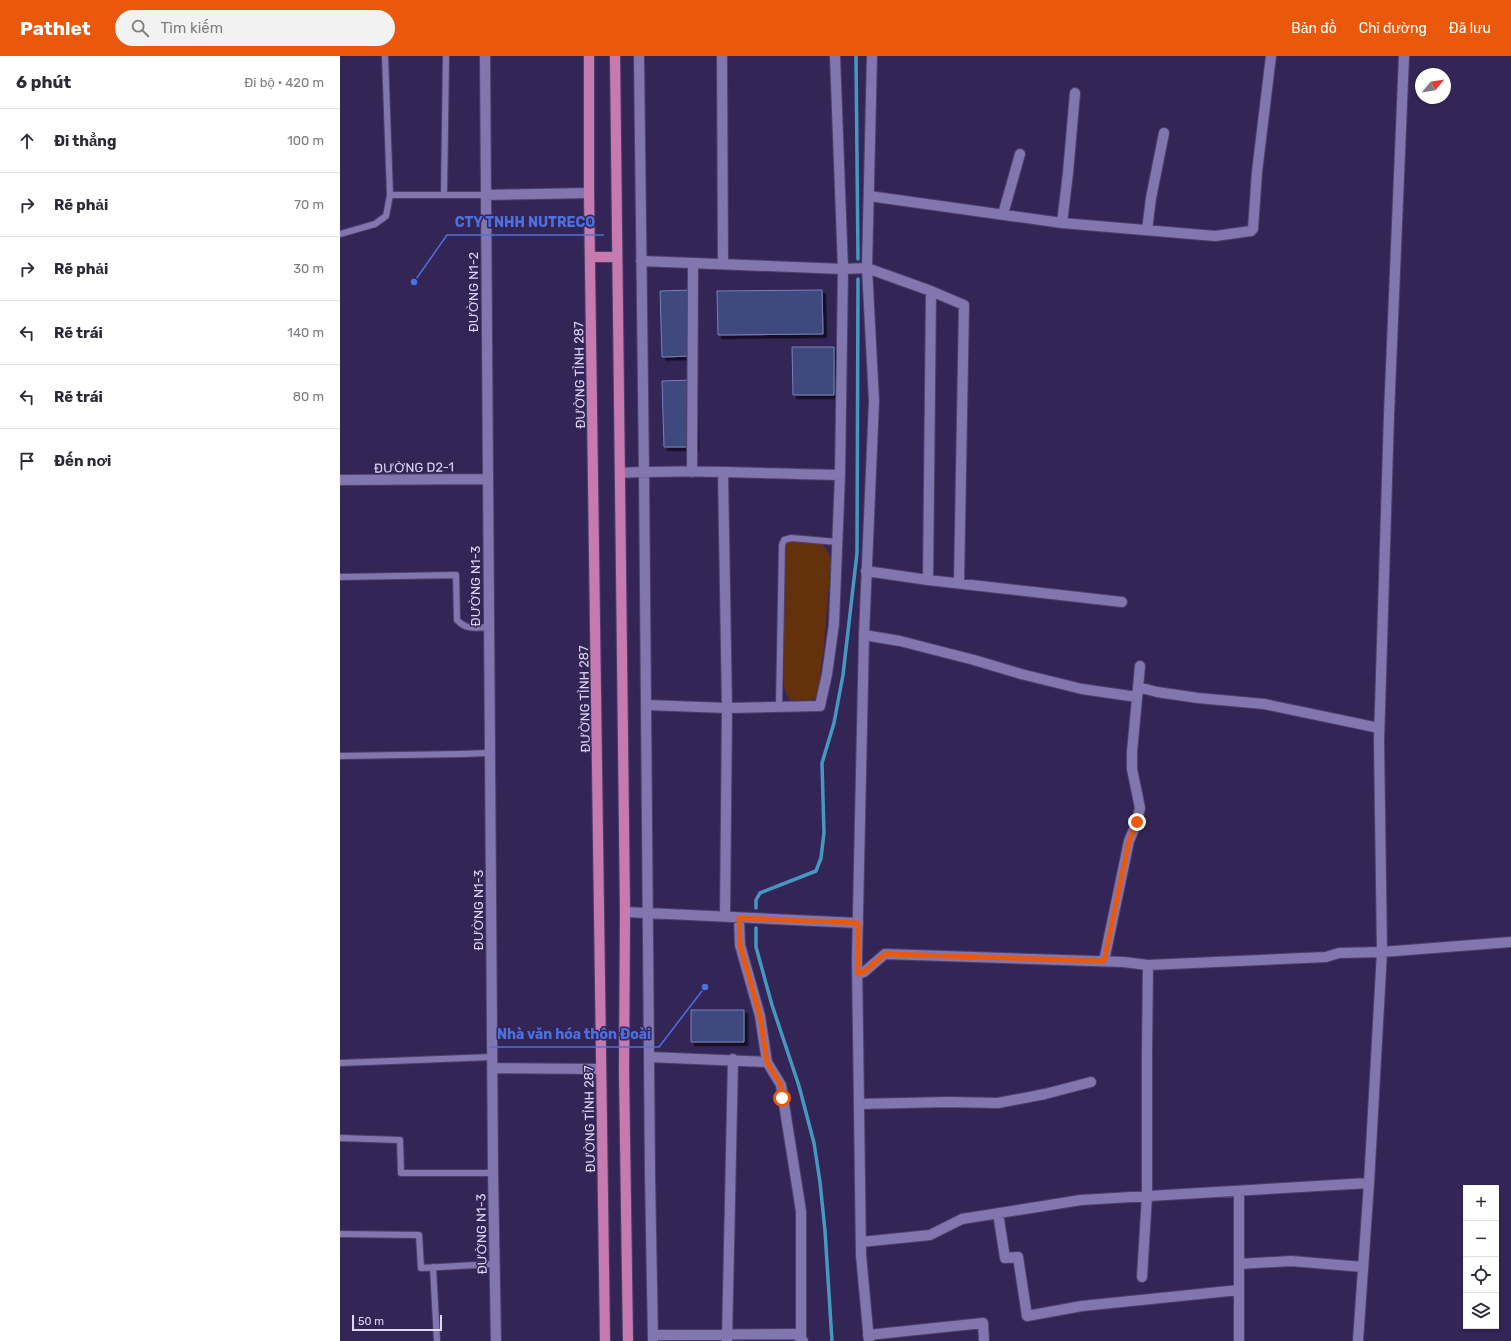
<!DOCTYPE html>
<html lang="vi">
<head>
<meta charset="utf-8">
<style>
  body { margin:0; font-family:Rubik,sans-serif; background:#f2f2f3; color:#2b2b33 }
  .controls { position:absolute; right:12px; bottom:12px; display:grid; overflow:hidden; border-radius:0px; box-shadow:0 1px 3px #0004 }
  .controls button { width:36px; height:36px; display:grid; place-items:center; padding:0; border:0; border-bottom:1px solid #e1e1e2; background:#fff; color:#2b2b33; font:20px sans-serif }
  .compass { position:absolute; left:1075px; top:12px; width:36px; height:36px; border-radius:50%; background:#fff; box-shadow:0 1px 3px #0004; rotate:60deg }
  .scale { position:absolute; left:12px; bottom:10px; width:90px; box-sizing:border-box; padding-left:4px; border:2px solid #ddd8f7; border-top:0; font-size:11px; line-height:14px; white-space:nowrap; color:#ddd8f7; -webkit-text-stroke:3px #332556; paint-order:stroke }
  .stop { position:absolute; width:12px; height:12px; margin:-9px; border:3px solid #ea580c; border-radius:50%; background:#fff }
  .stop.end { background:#ea580c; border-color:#fff; box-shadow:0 1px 4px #0008 }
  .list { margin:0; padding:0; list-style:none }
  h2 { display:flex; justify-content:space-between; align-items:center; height:52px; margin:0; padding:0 16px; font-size:17px }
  h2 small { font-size:13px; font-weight:400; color:#7c7c81 }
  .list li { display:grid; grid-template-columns:26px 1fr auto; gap:12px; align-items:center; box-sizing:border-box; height:64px; padding:0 16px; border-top:1px solid #e1e1e2 }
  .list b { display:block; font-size:15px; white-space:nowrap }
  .list em { font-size:13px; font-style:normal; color:#7c7c81 }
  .icon { flex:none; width:22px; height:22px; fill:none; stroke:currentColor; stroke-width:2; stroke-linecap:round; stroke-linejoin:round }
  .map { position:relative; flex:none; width:1171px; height:1285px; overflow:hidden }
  header { display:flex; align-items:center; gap:24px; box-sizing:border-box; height:56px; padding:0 20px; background:#ea580c; color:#fff }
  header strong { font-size:19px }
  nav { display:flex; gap:22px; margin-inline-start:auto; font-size:14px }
  .search { width:280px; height:36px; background:#f2f2f3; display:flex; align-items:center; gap:10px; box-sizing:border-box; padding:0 14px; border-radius:22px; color:#7c7c81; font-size:15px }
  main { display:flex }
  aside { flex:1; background:#fff }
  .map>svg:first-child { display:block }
  .green { fill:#63320c }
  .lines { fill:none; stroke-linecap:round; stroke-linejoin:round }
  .stream { stroke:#4698c0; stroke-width:3.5 }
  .building { fill:#404a7d; stroke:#7481b8; filter:url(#shadow) }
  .service-casing { stroke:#4d406b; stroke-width:8 }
  .minor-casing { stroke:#4d406b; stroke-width:12 }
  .tertiary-casing { stroke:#4d406b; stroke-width:12 }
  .primary-casing { stroke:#4d406b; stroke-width:12 }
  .service { stroke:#8276ae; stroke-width:6 }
  .minor { stroke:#8276ae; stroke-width:10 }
  .tertiary { stroke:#8276ae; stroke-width:10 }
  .primary { stroke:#c67ab0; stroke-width:10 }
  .route { stroke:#ea580c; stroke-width:5 }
  .labels { text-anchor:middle; stroke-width:3; stroke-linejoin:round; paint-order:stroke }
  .street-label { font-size:13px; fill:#ddd8f7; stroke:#332556 }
  .leader { fill:none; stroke:#4d70e0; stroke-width:1.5 }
  .callout-dot { fill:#4d70e0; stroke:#332556; stroke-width:1.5 }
  .callout-label { font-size:14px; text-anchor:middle; font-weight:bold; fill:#4d70e0; stroke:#332556; stroke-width:3; stroke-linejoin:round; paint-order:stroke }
</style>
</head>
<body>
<header>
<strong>Pathlet</strong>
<div class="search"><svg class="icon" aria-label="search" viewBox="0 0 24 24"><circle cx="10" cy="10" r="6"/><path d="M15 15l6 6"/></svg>Tìm kiếm</div>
<nav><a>Bản đồ</a><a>Chỉ đường</a><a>Đã lưu</a></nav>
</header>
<main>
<aside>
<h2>6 phút<small>Đi bộ · 420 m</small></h2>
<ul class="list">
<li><svg class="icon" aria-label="ahead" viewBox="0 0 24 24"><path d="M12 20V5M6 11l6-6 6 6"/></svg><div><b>Đi thẳng</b></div><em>100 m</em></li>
<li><svg class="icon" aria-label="right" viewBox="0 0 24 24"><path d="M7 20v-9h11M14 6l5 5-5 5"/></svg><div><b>Rẽ phải</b></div><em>70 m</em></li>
<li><svg class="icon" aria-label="right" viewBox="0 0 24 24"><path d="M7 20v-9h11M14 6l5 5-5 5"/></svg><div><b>Rẽ phải</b></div><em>30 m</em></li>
<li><svg class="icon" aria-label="left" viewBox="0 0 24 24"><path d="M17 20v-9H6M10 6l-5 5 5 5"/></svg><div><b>Rẽ trái</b></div><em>140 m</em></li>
<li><svg class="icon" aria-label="left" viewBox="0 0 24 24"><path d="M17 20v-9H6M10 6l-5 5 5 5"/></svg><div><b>Rẽ trái</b></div><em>80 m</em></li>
<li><svg class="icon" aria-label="arrive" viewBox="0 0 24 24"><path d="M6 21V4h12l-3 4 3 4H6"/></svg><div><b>Đến nơi</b></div></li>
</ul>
</aside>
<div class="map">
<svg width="1171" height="1285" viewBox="0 0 1171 1285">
  <defs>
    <filter id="shadow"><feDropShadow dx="3.5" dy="3.5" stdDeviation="0" flood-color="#0009"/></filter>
  </defs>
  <rect width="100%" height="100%" fill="#332556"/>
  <!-- green -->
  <path class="green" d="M447 484C467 484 484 480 491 503L484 590 477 641 471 644H451L447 640 444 631 441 494Z"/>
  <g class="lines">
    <!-- stream -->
    <path class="stream" d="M516 0 518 203
      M416 852V844L420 837 476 815 481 802 484 777 482 707 494 667 503 619 517 497 518 223
      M416 872V891L432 949 459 1030 474 1087 480 1126 485 1175 492 1285"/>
  </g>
  <!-- building -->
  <path class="building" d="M352 234 353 300 322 301 320 235Z
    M482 234 483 278 378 279 377 235Z
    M452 291H494V339H453Z
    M354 324 355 391H324L322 325Z
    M351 954H404V986H351Z"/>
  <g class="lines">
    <!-- service casing -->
    <g class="service-casing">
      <path id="service" d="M50 139H146
        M104 139 106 0
        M0 178 35 168 46 160 50 139 45 0
        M0 521 116 519 117 564C126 574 136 572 149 571
        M439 652 442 489 444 484 451 482 497 486
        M0 700 121 698 149 697
        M0 1007 152 1001
        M0 1082 60 1084 61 1117H153
        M0 1178 79 1179 81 1212 155 1208
        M93 1211 97 1285"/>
    </g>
    <!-- minor casing -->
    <g class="minor-casing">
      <path id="minor" d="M145 0 153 1117 156 1285
        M299 0 304 416 310 1119 313 1285
        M382 0 383 208
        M146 139 249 137
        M529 140 722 167 875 180 911 175 913 173 917 116 931 0
        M663 158 680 98
        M722 167 728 117 735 37
        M807 174 811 142 824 77
        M301 205 503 213 527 212 591 235 624 249 619 527
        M352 416 353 207
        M383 416 387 652 385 861
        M280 417C353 413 427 418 500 419L503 213 495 0
        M0 424 148 423
        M526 515 588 524 782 546
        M588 524 591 235
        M524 579 560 585 634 604 681 618 742 633 797 641
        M798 631 817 636 858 642 924 648 1039 672
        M306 649 387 652 480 650 487 618 494 568 500 419
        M285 856 518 867
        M399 862 400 889 420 960 427 1006
        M764 905 789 785 797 766 800 752 792 713V696L800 610
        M518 918 524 916 545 898 783 906 808 909 986 901 999 897 1042 896 1171 886
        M309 1001 427 1006 441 1029 461 1155V1282
        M152 1012 261 1013
        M519 1048 608 1046 658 1047 705 1038 751 1026
        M658 1157 665 1202 678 1201 687 1260 742 1250 899 1234
        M521 1186 590 1179 622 1163 741 1144 1029 1127
        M899 1208 951 1205 1023 1211
        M802 1221 807 1140V996L808 909
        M313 1279 455 1278 461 1282 463 1285
        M528 1279 643 1267 644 1285
        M387 1285 393 1003
        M899 1285V1135
        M1018 1285 1029 1127 1042 896 1039 685 1049 359 1064 0"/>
    </g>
    <!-- tertiary casing -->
    <g class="tertiary-casing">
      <path id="tertiary" d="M529 1285 521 1199 517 903 524 579 534 345 527 212 532 0"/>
    </g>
    <!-- primary casing -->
    <g class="primary-casing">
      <path id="primary" d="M249 0V137L265 1285
        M275 0 285 856 284 1014 288 1285
        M250 201H277"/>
    </g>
    <!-- service -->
    <use href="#service" class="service"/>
    <!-- minor -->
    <use href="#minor" class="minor"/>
    <!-- tertiary -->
    <use href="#tertiary" class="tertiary"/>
    <!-- primary -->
    <use href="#primary" class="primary"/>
  </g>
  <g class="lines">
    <!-- route -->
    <path class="route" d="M442 1042 441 1029 427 1006 420 960 400 889 399 862 518 867V918L524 916 545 898 764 905 789 785 797 766"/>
  </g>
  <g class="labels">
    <!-- street labels -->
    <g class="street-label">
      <text transform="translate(133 236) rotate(-90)" y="5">ĐƯỜNG N1-2</text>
      <text transform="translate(239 319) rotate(-91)" y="5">ĐƯỜNG TỈNH 287</text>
      <text transform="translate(74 411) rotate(-1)" y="5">ĐƯỜNG D2-1</text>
      <text transform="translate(135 530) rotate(-90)" y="5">ĐƯỜNG N1-3</text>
      <text transform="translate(244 643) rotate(-91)" y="5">ĐƯỜNG TỈNH 287</text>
      <text transform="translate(138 854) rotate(-90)" y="5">ĐƯỜNG N1-3</text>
      <text transform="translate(249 1063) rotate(-91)" y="5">ĐƯỜNG TỈNH 287</text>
      <text transform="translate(141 1178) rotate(-91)" y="5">ĐƯỜNG N1-3</text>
    </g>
  </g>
  <!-- callouts -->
  <path class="leader" d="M74 226L107 179H264M365 931L319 991H149"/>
  <g class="callout-dot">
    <circle cx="74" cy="226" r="4"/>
    <circle cx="365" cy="931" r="4"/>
  </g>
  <g class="callout-label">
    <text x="185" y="171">CTY TNHH NUTRECO</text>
    <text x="234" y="983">Nhà văn hóa thôn Đoài</text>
  </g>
</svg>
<div class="controls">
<button>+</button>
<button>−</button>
<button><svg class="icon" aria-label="locate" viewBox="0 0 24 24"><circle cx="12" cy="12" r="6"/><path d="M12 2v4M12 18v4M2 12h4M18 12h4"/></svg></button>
<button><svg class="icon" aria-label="layers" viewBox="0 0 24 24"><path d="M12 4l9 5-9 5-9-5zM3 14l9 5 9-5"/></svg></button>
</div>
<svg class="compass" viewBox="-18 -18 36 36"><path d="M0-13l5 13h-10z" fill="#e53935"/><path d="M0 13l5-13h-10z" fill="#7c7c81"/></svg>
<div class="scale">50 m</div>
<div class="stop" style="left:442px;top:1042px"></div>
<div class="stop end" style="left:797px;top:766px"></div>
</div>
</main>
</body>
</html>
